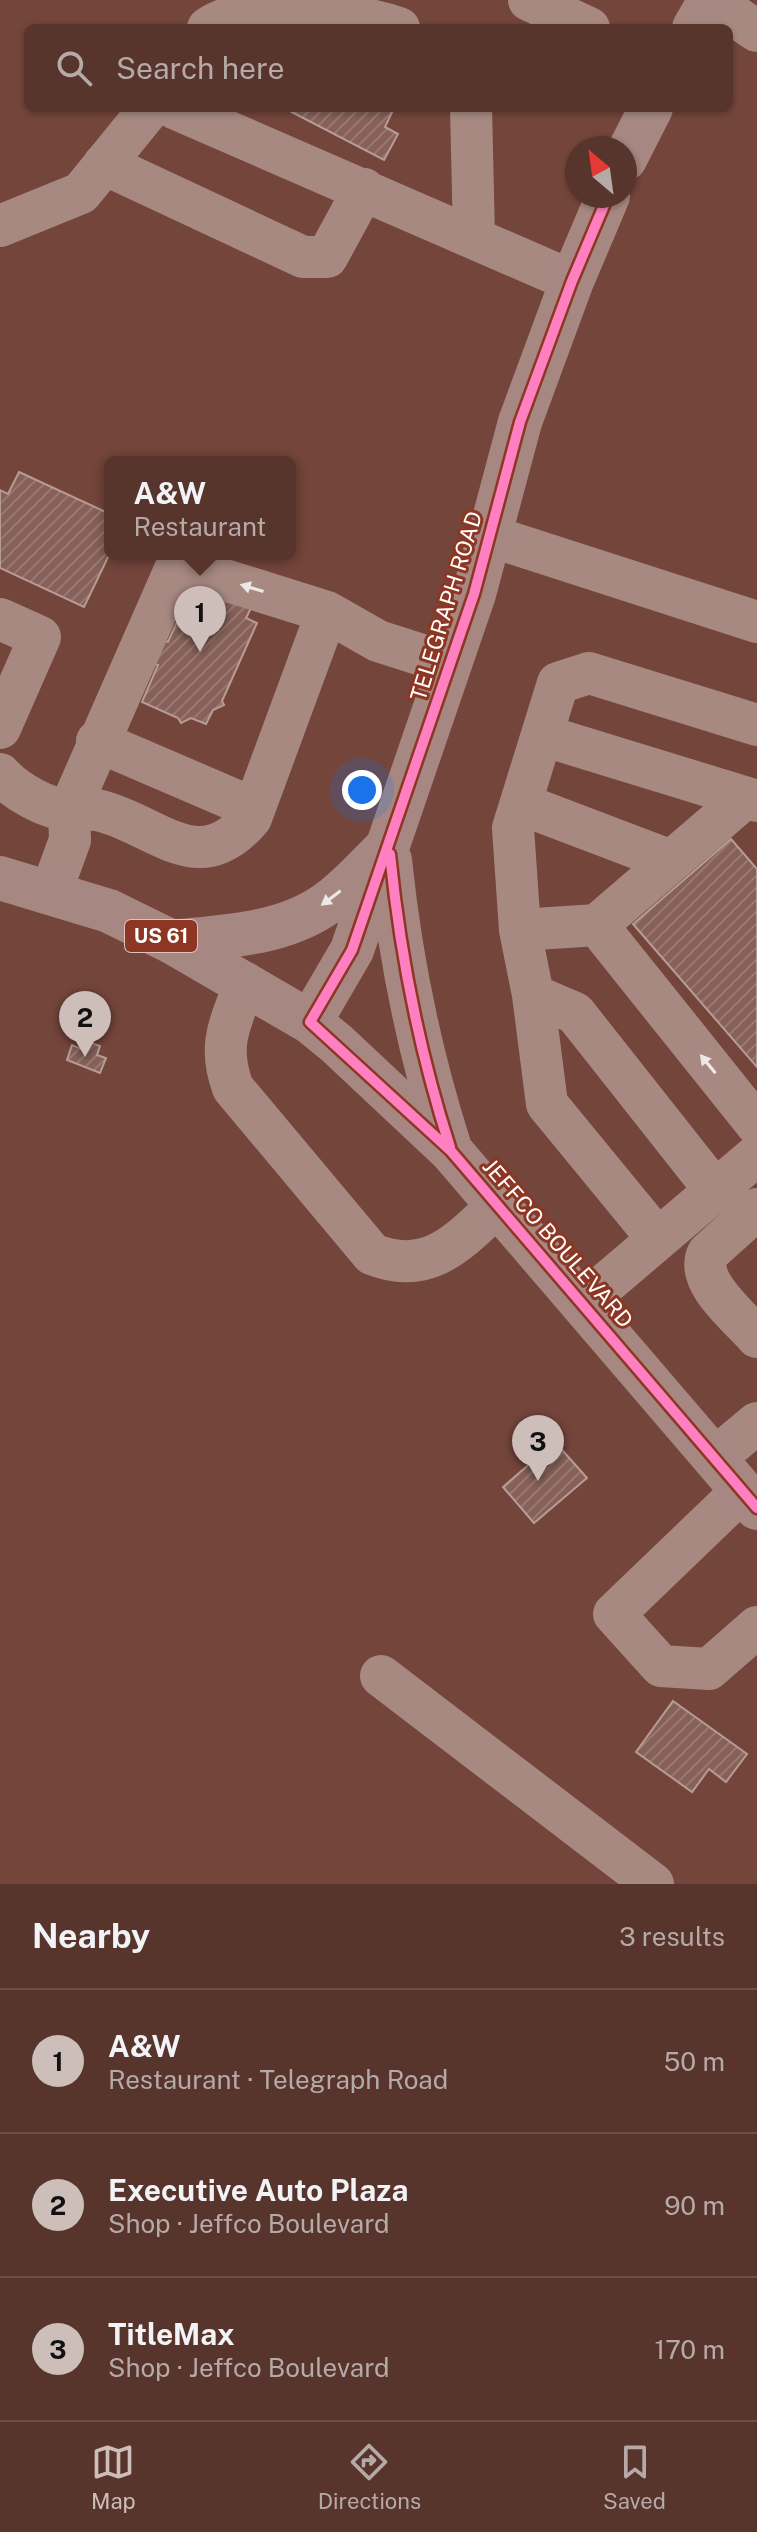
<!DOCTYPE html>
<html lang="en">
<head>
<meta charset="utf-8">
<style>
  body { margin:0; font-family:"Public Sans",sans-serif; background:#603f38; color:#f1f3f6 }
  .compass { position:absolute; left:565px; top:136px; width:72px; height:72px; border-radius:50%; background:#57342c; box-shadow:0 2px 6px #0004; rotate:331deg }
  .you { position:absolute; left:362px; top:790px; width:28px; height:28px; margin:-20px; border:6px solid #fff; border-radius:50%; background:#1a73e8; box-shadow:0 0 0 12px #1a73e833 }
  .badge { display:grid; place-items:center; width:52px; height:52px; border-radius:50%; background:#cebeba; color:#111; font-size:26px; font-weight:700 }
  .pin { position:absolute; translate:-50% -66px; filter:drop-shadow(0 2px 4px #0008) }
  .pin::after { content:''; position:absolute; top:42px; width:28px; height:24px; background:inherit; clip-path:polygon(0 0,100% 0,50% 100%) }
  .popup { position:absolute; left:104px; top:456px; width:192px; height:104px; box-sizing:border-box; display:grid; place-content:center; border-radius:12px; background:#57342c; filter:drop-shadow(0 2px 6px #0005); font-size:26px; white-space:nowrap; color:#b6aaa9 }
  .popup b { font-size:30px; color:#f1f3f6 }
  .popup::after { content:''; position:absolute; left:50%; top:100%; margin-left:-16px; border:16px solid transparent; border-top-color:#57342c }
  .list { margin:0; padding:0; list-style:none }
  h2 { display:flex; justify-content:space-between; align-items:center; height:104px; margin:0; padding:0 32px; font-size:34px }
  h2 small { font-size:26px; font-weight:400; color:#b6aaa9 }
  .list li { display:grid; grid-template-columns:52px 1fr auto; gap:24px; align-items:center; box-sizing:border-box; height:144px; padding:0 32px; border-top:2px solid #6d4f48 }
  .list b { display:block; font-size:30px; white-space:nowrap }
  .list p { margin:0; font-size:26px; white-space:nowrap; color:#b6aaa9 }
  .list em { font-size:26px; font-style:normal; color:#b6aaa9 }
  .icon { flex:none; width:44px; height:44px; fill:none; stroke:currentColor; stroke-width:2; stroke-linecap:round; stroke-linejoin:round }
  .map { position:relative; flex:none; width:757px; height:1884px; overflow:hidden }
  .search { position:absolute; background:#57342c; box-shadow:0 2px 6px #0004; left:24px; right:24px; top:24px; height:88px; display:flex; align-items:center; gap:20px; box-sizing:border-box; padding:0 28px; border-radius:12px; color:#b6aaa9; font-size:30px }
  .sheet { height:536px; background:#57342c }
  nav { display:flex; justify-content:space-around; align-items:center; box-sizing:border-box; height:112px; border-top:2px solid #6d4f48; background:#57342c; font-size:22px; color:#b6aaa9 }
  nav a { display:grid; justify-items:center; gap:4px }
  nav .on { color:#cebeba }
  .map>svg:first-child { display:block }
  .building { fill:url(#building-hatch); stroke:#b79c96; stroke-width:2 }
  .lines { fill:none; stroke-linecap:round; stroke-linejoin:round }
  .minor { stroke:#a88982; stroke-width:42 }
  .major { stroke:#a78781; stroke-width:44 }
  .cycleway-casing { stroke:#8c3623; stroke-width:15 }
  .cycleway { stroke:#ff80c0; stroke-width:10 }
  .oneway { fill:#eee7e6 }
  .oneway2 { fill:#ede7e6 }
  .labels { text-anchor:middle; stroke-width:6; stroke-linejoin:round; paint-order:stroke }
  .shield { fill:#8c3623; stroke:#dcc3bd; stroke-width:2 }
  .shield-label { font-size:20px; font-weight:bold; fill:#fff }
  .street-label { font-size:22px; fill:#fff; stroke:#8c3623 }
</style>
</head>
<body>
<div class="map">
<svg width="757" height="1884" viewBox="0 0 757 1884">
  <defs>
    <pattern id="building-hatch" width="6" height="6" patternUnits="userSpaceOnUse" patternTransform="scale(2)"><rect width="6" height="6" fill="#866059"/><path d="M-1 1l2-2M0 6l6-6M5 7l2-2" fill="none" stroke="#987872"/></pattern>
  </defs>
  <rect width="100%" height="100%" fill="#74453b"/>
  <!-- building -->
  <path class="building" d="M284 108H394L385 127 398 134 384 160Z
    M19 472 110 514V553L84 607 0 568V490L8 494Z
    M190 593 218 605 222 595 251 608 246 618 257 623 222 701 224 705 213 710 206 724 191 718 181 723 178 718 142 702 158 665 151 663 162 639 168 642Z
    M731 839 757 869V1067L633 924Z
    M84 1040 100 1046 97 1055 106 1058 100 1073 67 1060 72 1045 81 1049Z
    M555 1442 587 1478 534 1523 503 1487Z
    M673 1701 747 1754 726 1782 709 1769 692 1792 636 1752Z"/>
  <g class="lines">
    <!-- minor -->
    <path class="minor" d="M529 0 589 28
      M711 0 757 31
      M208 28C247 0 350 11 399 28
      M174 108 572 281
      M471 108 474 237
      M104 164 303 257H327L364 189
      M0 226 81 193 150 108
      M490 536 757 622
      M0 619 40 637 0 728
      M542 735 757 801
      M97 741 253 808
      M0 774C16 792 47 809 71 811 81 812 92 808 101 811 159 826 199 880 251 818L327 612
      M521 804 671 861
      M51 892 70 840 69 811 177 565 327 612 378 641 450 664
      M597 925 745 798
      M520 930 597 925 757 1125
      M245 983C230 1024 217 1045 233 1088L372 1254C428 1277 459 1242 498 1205
      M533 995 575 1013 714 1189
      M757 1209 708 1253C694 1282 739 1316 757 1337
      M657 1238 547 1104 533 995 520 930 513 828 558 683 589 673 757 725
      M583 1303 757 1155
      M715 1458 757 1423
      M742 1491 614 1614 661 1666 709 1669 757 1627
      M381 1676 653 1884"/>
    <!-- major -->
    <path class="major" d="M694 28 710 0
      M625 159 651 108
      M390 860C400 958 419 1051 449 1145
      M0 878 109 911 172 942 310 1022 337 1044 451 1151 757 1508
      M172 942C226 936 289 935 334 898 352 884 368 866 384 850
      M310 1022 352 950 474 594 520 422 572 281 608 196"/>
    <!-- cycleway casing -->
    <g class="cycleway-casing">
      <path id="cycleway" d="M608 196 572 281 520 422 474 594 352 950 310 1022 451 1151 757 1508
        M390 854C400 954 419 1051 450 1147"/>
    </g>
    <!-- cycleway -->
    <use href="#cycleway" class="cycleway"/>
  </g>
  <!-- one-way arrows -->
  <defs><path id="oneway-solid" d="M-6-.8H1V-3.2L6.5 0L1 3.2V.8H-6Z" transform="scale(2)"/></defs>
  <g class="oneway">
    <use href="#oneway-solid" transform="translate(252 588) rotate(-163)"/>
    <use href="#oneway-solid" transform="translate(708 1064) rotate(-129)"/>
  </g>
  <use class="oneway2" href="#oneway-solid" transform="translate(331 898) rotate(143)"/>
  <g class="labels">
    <!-- shield labels -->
    <rect class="shield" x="125" y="920" width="72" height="32" rx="6"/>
    <g class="shield-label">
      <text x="161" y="943">US 61</text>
    </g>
    <!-- street labels -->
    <g class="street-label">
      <text transform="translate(446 606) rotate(-73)" y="8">TELEGRAPH ROAD</text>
      <text transform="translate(558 1243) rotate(49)" y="8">JEFFCO BOULEVARD</text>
    </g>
  </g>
</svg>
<svg class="compass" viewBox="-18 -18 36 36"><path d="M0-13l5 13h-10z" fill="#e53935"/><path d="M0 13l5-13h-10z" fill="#b6aaa9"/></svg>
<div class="you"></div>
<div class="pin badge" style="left:200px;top:652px">1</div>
<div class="popup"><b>A&amp;W</b>Restaurant</div>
<div class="pin badge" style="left:85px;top:1057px">2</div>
<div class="pin badge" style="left:538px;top:1481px">3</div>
<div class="search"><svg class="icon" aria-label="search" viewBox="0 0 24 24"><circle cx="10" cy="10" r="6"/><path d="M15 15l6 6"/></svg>Search here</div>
</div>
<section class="sheet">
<h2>Nearby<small>3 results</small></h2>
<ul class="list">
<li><span class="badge">1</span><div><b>A&amp;W</b><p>Restaurant · Telegraph Road</p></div><em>50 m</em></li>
<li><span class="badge">2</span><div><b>Executive Auto Plaza</b><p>Shop · Jeffco Boulevard</p></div><em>90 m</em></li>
<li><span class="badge">3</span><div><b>TitleMax</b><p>Shop · Jeffco Boulevard</p></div><em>170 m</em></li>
</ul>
</section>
<nav>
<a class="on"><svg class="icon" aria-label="map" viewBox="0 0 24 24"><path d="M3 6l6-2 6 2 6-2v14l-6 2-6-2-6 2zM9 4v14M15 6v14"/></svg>Map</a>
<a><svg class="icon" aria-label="directions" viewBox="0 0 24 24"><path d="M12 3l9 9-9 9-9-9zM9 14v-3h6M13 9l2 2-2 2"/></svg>Directions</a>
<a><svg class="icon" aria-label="saved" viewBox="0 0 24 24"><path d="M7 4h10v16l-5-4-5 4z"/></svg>Saved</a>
</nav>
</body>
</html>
